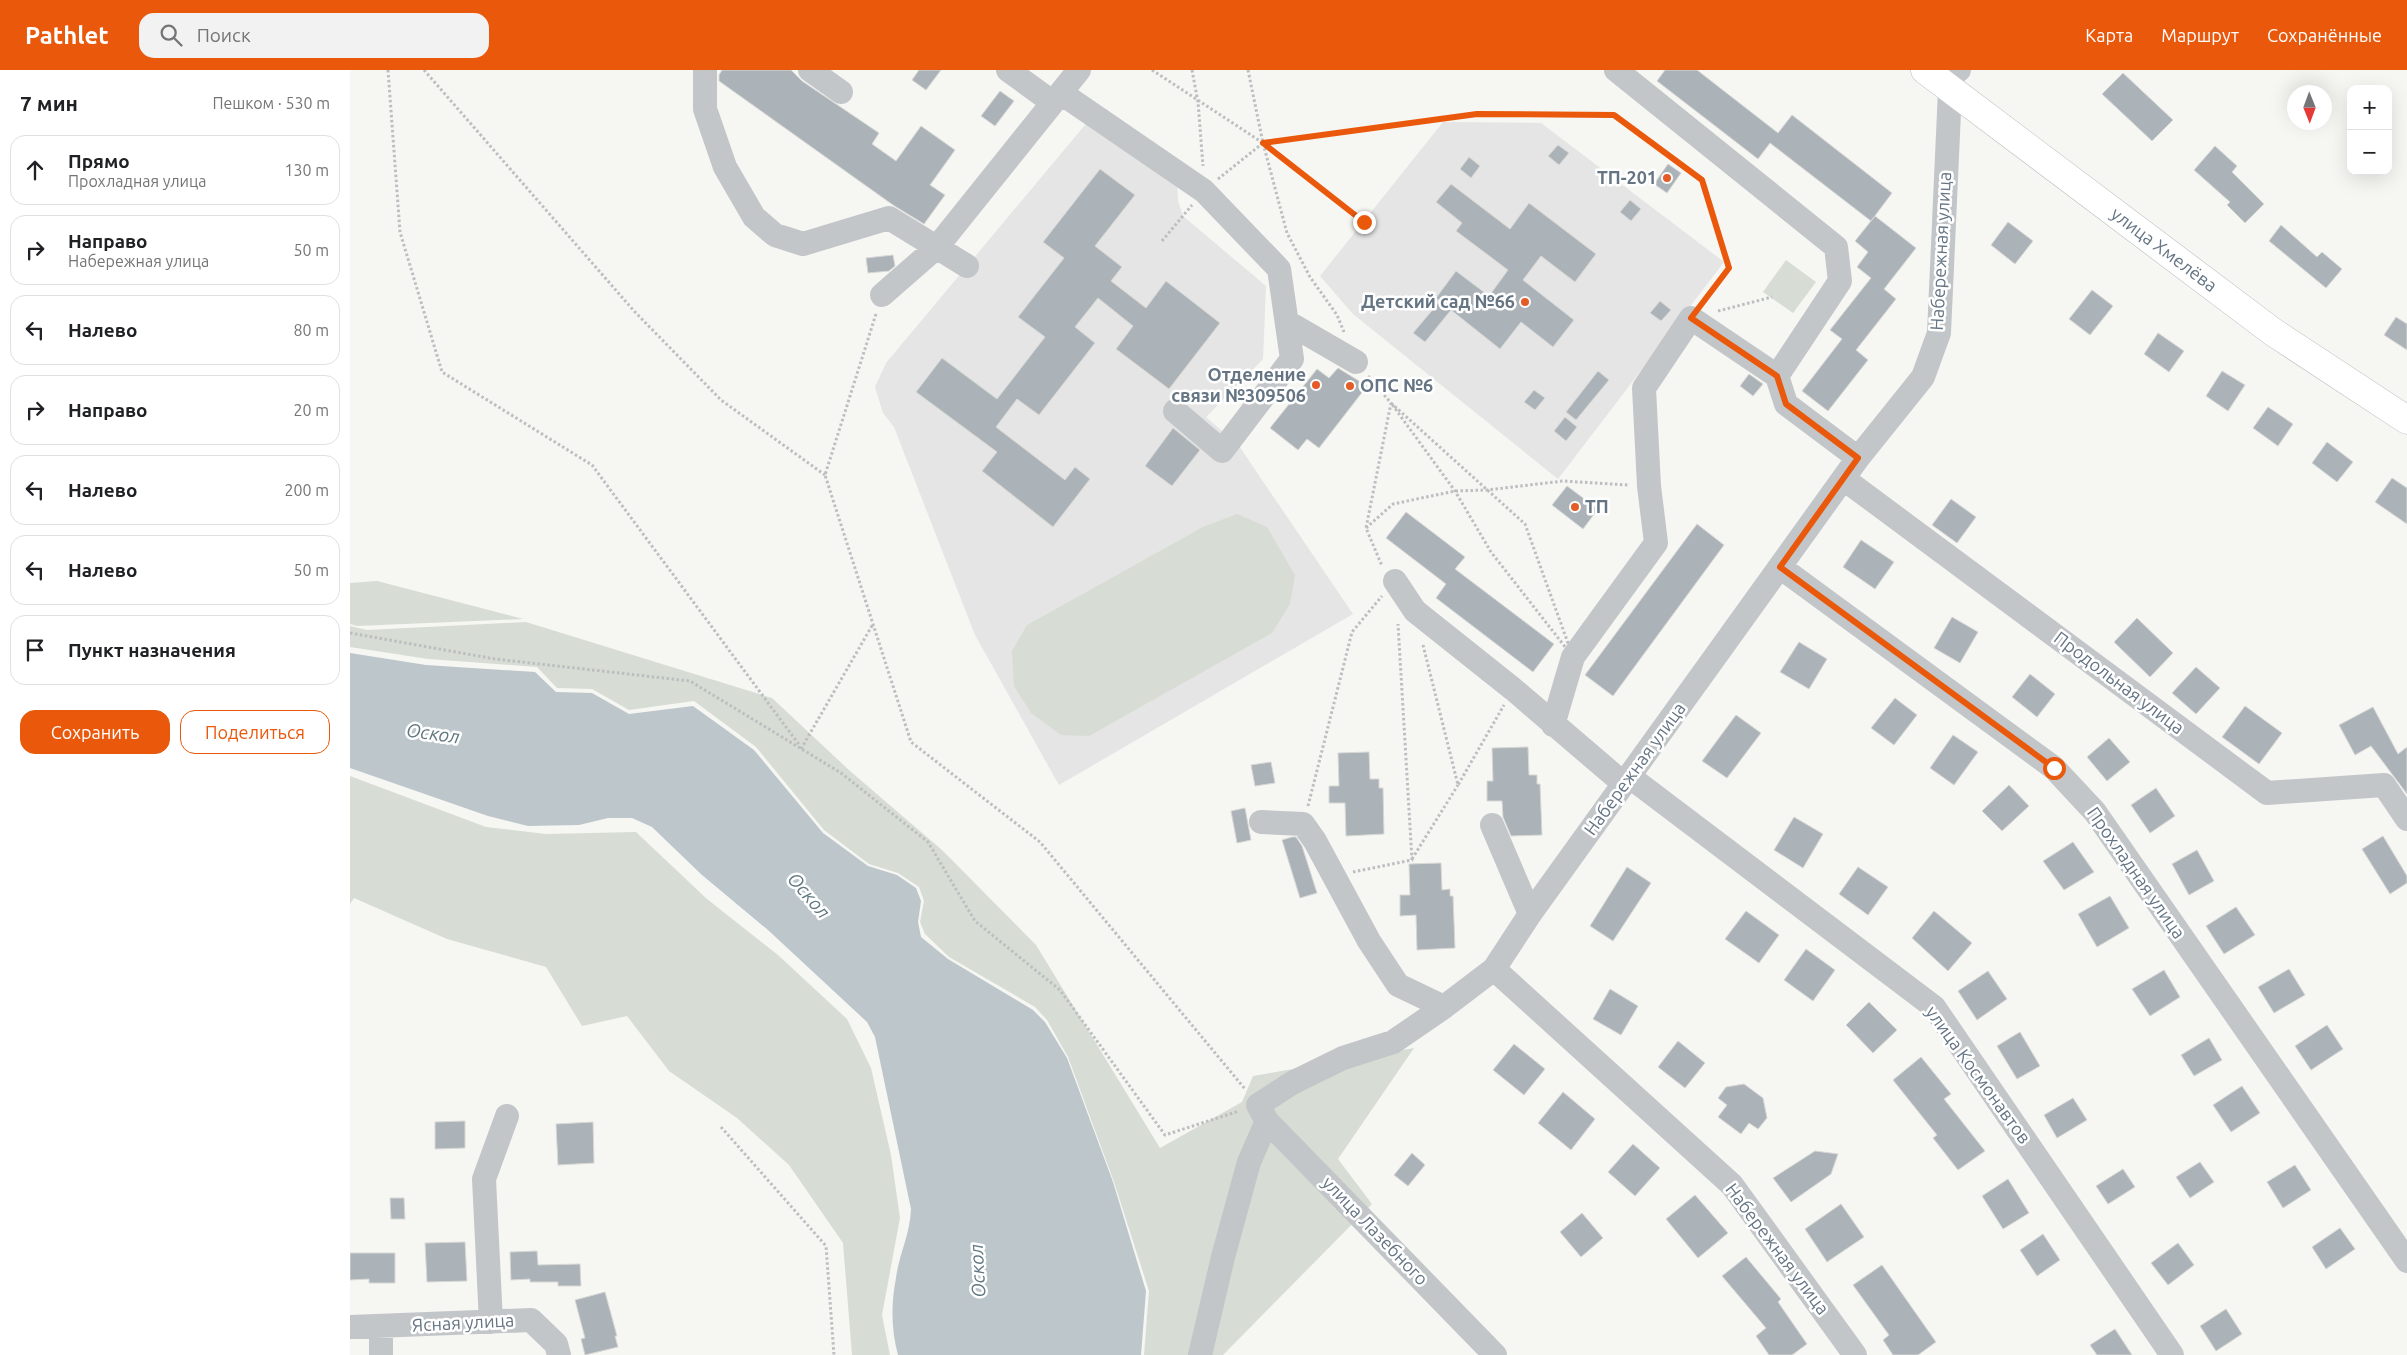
<!DOCTYPE html>
<html lang="ru">
<head>
<meta charset="utf-8">
<style>
  body { margin:0; font-family:Ubuntu,sans-serif; background:#f2f2f2; color:#202124 }
  .controls { position:absolute; right:15px; top:15px; display:grid; overflow:hidden; border-radius:10px; box-shadow:0 5px 20px #0002 }
  .controls button { width:45px; height:45px; display:grid; place-items:center; padding:0; border:0; border-bottom:1px solid #e0e0e0; background:#fff; color:#202124; font:25px sans-serif }
  .compass { position:absolute; left:1937px; top:15px; width:45px; height:45px; border-radius:50%; background:#fff; box-shadow:0 5px 20px #0002; rotate:179deg }
  .stop { position:absolute; width:15px; height:15px; margin:-11px; border:4px solid #ea580c; border-radius:50%; background:#fff }
  .stop.end { background:#ea580c; border-color:#fff; box-shadow:0 1px 5px #0008 }
  .list { margin:0; padding:0; list-style:none }
  h2 { display:flex; justify-content:space-between; align-items:center; height:65px; margin:0; padding:0 20px; font-size:21px }
  h2 small { font-size:16px; font-weight:400; color:#757577 }
  .list li { display:grid; grid-template-columns:32px 1fr auto; gap:15px; align-items:center; box-sizing:border-box; height:70px; margin:0 10px 10px; padding:0 10px; border:1px solid #e0e0e0; border-radius:15px }
  .list b { display:block; font-size:19px; white-space:nowrap }
  .list p { margin:0; font-size:16px; white-space:nowrap; color:#757577 }
  .list em { font-size:16px; font-style:normal; color:#757577 }
  .actions { display:flex; gap:10px; padding:15px 20px }
  .actions a { flex:1; padding:11px 0; border:1px solid #ea580c; border-radius:15px; text-align:center; font-size:18px; color:#ea580c }
  .actions .main { background:#ea580c; color:#fff }
  .icon { flex:none; width:28px; height:28px; fill:none; stroke:currentColor; stroke-width:2; stroke-linecap:round; stroke-linejoin:round }
  .map { position:relative; flex:none; width:2057px; height:1285px; overflow:hidden }
  header { display:flex; align-items:center; gap:30px; box-sizing:border-box; height:70px; padding:0 25px; background:#ea580c; color:#fff }
  header strong { font-size:24px }
  nav { display:flex; gap:28px; margin-inline-start:auto; font-size:18px }
  .search { width:350px; height:45px; background:#f2f2f2; display:flex; align-items:center; gap:12px; box-sizing:border-box; padding:0 18px; border-radius:15px; color:#757577; font-size:19px }
  main { display:flex }
  aside { flex:1; background:#fff }
  .map>svg:first-child { display:block }
  .built { fill:#e4e5e4 }
  .green { fill:#d7ddd4 }
  .water { fill:#bcc6cb }
  .building { fill:#abb2b8; stroke:#d8d8d5 }
  .lines { fill:none; stroke-linecap:round; stroke-linejoin:round }
  .major-casing { stroke:#b5b9bd; stroke-width:29 }
  .path { stroke:#bcbec0; stroke-width:3; stroke-dasharray:2.5 2.5; stroke-linecap:butt }
  .minor { stroke:#c2c6c9; stroke-width:24 }
  .major { stroke:#fff; stroke-width:28 }
  .route { stroke:#ea580c; stroke-width:6 }
  .poi-dot { fill:#e35b26; stroke:#fff; stroke-width:2 }
  .labels { text-anchor:middle; stroke-width:5; stroke-linejoin:round; paint-order:stroke }
  .poi-label { font-size:18px; font-weight:bold; fill:#657584; stroke:#fff; text-anchor:end }
  .street-label { font-size:18px; fill:#657584; stroke:#fff }
  .water-label { font-size:19px; font-style:italic; fill:#617780; stroke:#fff }
</style>
</head>
<body>
<header>
<strong>Pathlet</strong>
<div class="search"><svg class="icon" aria-label="search" viewBox="0 0 24 24"><circle cx="10" cy="10" r="6"/><path d="M15 15l6 6"/></svg>Поиск</div>
<nav><a>Карта</a><a>Маршрут</a><a>Сохранённые</a></nav>
</header>
<main>
<aside>
<h2>7 мин<small>Пешком · 530 m</small></h2>
<ul class="list">
<li><svg class="icon" aria-label="ahead" viewBox="0 0 24 24"><path d="M12 20V5M6 11l6-6 6 6"/></svg><div><b>Прямо</b><p>Прохладная улица</p></div><em>130 m</em></li>
<li><svg class="icon" aria-label="right" viewBox="0 0 24 24"><path d="M7 20v-9h11M14 6l5 5-5 5"/></svg><div><b>Направо</b><p>Набережная улица</p></div><em>50 m</em></li>
<li><svg class="icon" aria-label="left" viewBox="0 0 24 24"><path d="M17 20v-9H6M10 6l-5 5 5 5"/></svg><div><b>Налево</b></div><em>80 m</em></li>
<li><svg class="icon" aria-label="right" viewBox="0 0 24 24"><path d="M7 20v-9h11M14 6l5 5-5 5"/></svg><div><b>Направо</b></div><em>20 m</em></li>
<li><svg class="icon" aria-label="left" viewBox="0 0 24 24"><path d="M17 20v-9H6M10 6l-5 5 5 5"/></svg><div><b>Налево</b></div><em>200 m</em></li>
<li><svg class="icon" aria-label="left" viewBox="0 0 24 24"><path d="M17 20v-9H6M10 6l-5 5 5 5"/></svg><div><b>Налево</b></div><em>50 m</em></li>
<li><svg class="icon" aria-label="arrive" viewBox="0 0 24 24"><path d="M6 21V4h12l-3 4 3 4H6"/></svg><div><b>Пункт назначения</b></div></li>
</ul>
<div class="actions"><a class="main">Сохранить</a><a>Поделиться</a></div>
</aside>
<div class="map">
<svg width="2057" height="1285" viewBox="0 0 2057 1285">
  <rect width="100%" height="100%" fill="#f6f6f3"/>
  <!-- built -->
  <path class="built" d="M740 49 827 113 828 131 833 146 916 216 913 289 856 347 889 376 1003 544 709 715 625 565 544 357 533 343 525 317 536 293Z
    M1093 52 1191 53 1374 192 1208 409 1003 244 970 206Z"/>
  <!-- green -->
  <path class="green" d="M1436 190 1466 212 1443 243 1413 222Z
    M887 444 917 457 945 505 940 534 922 563 739 666 711 665 681 643 664 616 662 581 677 555 853 457Z
    M27 511 173 549 7 556 0 554V513Z
    M176 552 422 628 500 701 592 780 686 875 810 1078 892 1032 903 1006 1064 978 988 1089 1022 1134 873 1285H794L799 1221 764 1112 718 987 697 950 685 937 599 887 575 864 570 852 574 831 569 817 548 803 519 794 474 760 406 677 344 631 279 640 242 619 207 618 187 597 78 589 0 577V556L17 560Z
    M0 706 136 757 196 764 286 762 357 829 428 885 497 949 521 998 541 1085 550 1148 532 1245 540 1285H502L493 1173 439 1095 387 1048 319 1001 277 946 232 956 196 897 97 869 4 828 0 834Z"/>
  <!-- water -->
  <path class="water" d="M0 583 76 595 185 602 206 622 242 623 279 644 343 636 404 680 473 763 518 796 547 805 566 818 571 831 568 852 571 867 598 889 683 940 695 952 717 988 763 1112 796 1221 791 1285H548C541 1259 541 1234 546 1208 549 1184 560 1165 561 1139L525 967 517 952 418 860 352 805 302 757 282 748H258L229 755 178 756 138 746 0 698Z"/>
  <!-- building -->
  <path class="building" d="M372 0H441L452 11 529 63 522 74 546 91 571 56 605 80 580 115 595 125 574 154 543 135 369 11V5Z
    M569 0H591L576 20 562 10Z
    M1315 0H1347L1428 63 1442 45 1542 123 1521 151 1420 73 1408 89 1307 11Z
    M1773 3 1823 50 1802 71 1752 24Z
    M650 21 664 31 645 56 631 46Z
    M1208 75 1219 83 1209 95 1198 86Z
    M1865 76 1887 96 1882 102 1914 134 1895 153 1877 135 1880 132 1844 100Z
    M1119 87 1130 96 1121 108 1110 99Z
    M1318 94 1331 103 1317 123 1304 114Z
    M750 99 785 125 745 176 772 197 761 211 796 238 816 211 870 253 819 319 766 279 783 256 748 228 725 257 745 273 689 345 667 329 646 357 715 410 725 397 740 409 703 457 632 401 647 382 566 322 592 288 647 329 695 267 668 247 714 188 693 172Z
    M1101 114 1160 159 1179 133 1246 184 1225 212 1191 186 1173 210 1224 250 1203 277 1171 252 1150 279 1101 240 1075 272 1063 263 1090 231 1086 228 1106 201 1139 226 1158 200 1106 161 1112 153 1086 132Z
    M1280 130 1291 139 1281 151 1270 142Z
    M1525 146 1566 178 1534 219 1546 229 1506 280 1518 290 1478 341 1452 321 1492 269 1480 260 1521 208 1507 197 1518 182 1505 171Z
    M1658 152 1683 171 1665 194 1641 175Z
    M1931 155 1967 187 1972 182 1992 199 1976 218 1919 171Z
    M543 185 545 196 539 201 518 203 516 188Z
    M1742 220 1763 236 1740 265 1719 249Z
    M1310 231 1321 240 1311 251 1300 243Z
    M2046 247 2057 254V280L2034 265Z
    M1808 263 1834 281 1819 302 1794 284Z
    M988 298 1017 316 969 378 957 369 948 380 920 358 967 299 979 308Z
    M1248 301 1259 310 1226 350 1216 342Z
    M1872 301 1895 315 1878 341 1856 326Z
    M1399 304 1413 314 1403 326 1390 316Z
    M1184 320 1195 328 1185 340 1174 332Z
    M1918 337 1943 354 1928 376 1903 358Z
    M1215 347 1227 357 1216 371 1204 361Z
    M823 358 850 380 822 416 795 396Z
    M1977 372 2003 392 1987 412 1962 393Z
    M2042 408 2057 418V454L2025 432Z
    M1217 416 1248 439 1233 459 1202 435Z
    M1601 429 1626 447 1607 473 1582 455Z
    M1056 442 1115 487 1105 499 1204 574 1183 602 1086 528 1096 514 1036 468Z
    M1347 454 1374 475 1263 626 1235 605Z
    M1511 470 1544 492 1525 519 1493 497Z
    M1602 547 1628 562 1610 593 1584 578Z
    M1787 548 1823 583 1800 607 1764 572Z
    M1449 572 1477 589 1459 619 1430 602Z
    M1846 597 1870 618 1846 644 1822 623Z
    M1680 604 1705 624 1687 647 1662 627Z
    M1545 628 1567 645 1544 675 1521 658Z
    M1895 636 1932 663 1909 694 1872 667Z
    M2023 637 2048 684 2057 677V724L2021 676 2005 685 1989 655Z
    M1386 645 1411 663 1377 708 1352 691Z
    M1603 665 1628 682 1604 715 1580 698Z
    M1759 668 1780 692 1757 711 1737 687Z
    M1178 677 1179 705H1187V714H1190L1192 765 1161 766 1153 747 1152 731H1137V711H1143L1142 678Z
    M1019 682 1020 709H1029V718H1033L1034 764 996 766 995 733H979V716H989L988 683Z
    M921 692 925 713 905 716 901 695Z
    M1659 715 1679 736 1652 761 1632 741Z
    M1806 718 1825 746 1800 763 1781 735Z
    M895 738 901 770 887 773 881 741Z
    M1444 747 1473 764 1453 798 1424 780Z
    M2033 766 2057 806V813L2040 824 2012 779Z
    M942 767H946L952 776 967 823 950 828 932 770Z
    M1723 772 1744 802 1714 820 1693 791Z
    M1847 780 1864 811 1839 825 1822 794Z
    M1091 793 1092 820 1100 819V826H1103L1105 878 1067 880 1066 845 1050 846V825H1060L1059 794Z
    M1277 797 1301 813 1263 871 1240 856Z
    M1508 797 1538 817 1518 845 1489 824Z
    M1760 826 1779 858 1747 877 1728 844Z
    M1886 837 1905 865 1874 884 1856 856Z
    M1396 841 1429 865 1409 893 1375 869Z
    M1584 841 1622 873 1598 901 1562 868Z
    M1456 879 1485 900 1463 931 1434 910Z
    M1939 899 1955 925 1924 943 1908 917Z
    M1814 900 1830 927 1800 946 1782 919Z
    M1638 901 1657 929 1627 950 1608 921Z
    M1260 919 1288 936 1271 965 1243 949Z
    M1519 932 1547 960 1523 983 1496 955Z
    M1977 955 1993 979 1961 1000 1945 976Z
    M1670 962 1690 996 1667 1009 1647 976Z
    M1859 968 1872 990 1844 1006 1831 985Z
    M1328 971 1355 993 1335 1018 1308 997Z
    M1164 974 1195 999 1174 1025 1143 1000Z
    M1571 987 1601 1024 1594 1029 1635 1081 1608 1100 1583 1068 1587 1065 1543 1010Z
    M1394 1014 1413 1028 1417 1048 1408 1059 1399 1053 1391 1064 1368 1047 1377 1035 1368 1028 1376 1017Z
    M1892 1016 1910 1043 1881 1062 1863 1035Z
    M1213 1022 1245 1049 1221 1080 1188 1053Z
    M1723 1028 1737 1050 1707 1068 1694 1045Z
    M115 1051V1078L85 1079V1052Z
    M243 1052 244 1093 208 1095 206 1054Z
    M1283 1074 1310 1098 1285 1126 1258 1102Z
    M1465 1081 1488 1084 1481 1104 1441 1132 1423 1108Z
    M1062 1083 1075 1095 1058 1116 1044 1105Z
    M1850 1092 1864 1112 1840 1128 1826 1107Z
    M1945 1095 1961 1120 1933 1138 1917 1112Z
    M1773 1099 1785 1117 1758 1134 1746 1116Z
    M1658 1109 1679 1143 1653 1159 1632 1126Z
    M1345 1125 1378 1163 1348 1188 1316 1149Z
    M40 1128H54L55 1149H41Z
    M1491 1134 1514 1167 1477 1192 1455 1159Z
    M1232 1143 1253 1168 1231 1187 1210 1162Z
    M1990 1158 2005 1179 1976 1199 1962 1177Z
    M1693 1164 1710 1190 1687 1206 1670 1180Z
    M115 1172 117 1211 77 1212 75 1173Z
    M1828 1173 1844 1195 1818 1215 1801 1193Z
    M187 1181 188 1195 230 1194 231 1216H208V1212H180V1209L161 1210 160 1182Z
    M0 1183H45V1213H19V1209L0 1210Z
    M1396 1187 1431 1229 1428 1232 1457 1274 1442 1285H1419L1406 1266 1416 1258 1372 1206Z
    M1532 1195 1586 1272 1568 1285H1543L1533 1270 1539 1265 1503 1215Z
    M255 1222 267 1266H265L268 1277 235 1285 231 1269 235 1268 225 1230Z
    M1876 1239 1892 1264 1866 1281 1850 1256Z
    M1765 1259 1782 1285H1747L1740 1275Z"/>
  <g class="lines">
    <!-- major casing -->
    <g class="major-casing">
      <g id="major">
        <path id="s1" d="M1575 0 1923 262 2057 350"/>
      </g>
    </g>
    <!-- path -->
    <path class="path" d="M38 0 50 162 92 302 242 395 450 676
      M74 0 284 241 371 330 475 405
      M802 0 913 73 1014 152
      M842 0 848 32 853 96
      M898 0 913 73 937 163 960 207 987 245 994 262
      M868 109 913 73 1127 44 1264 45 1352 110 1379 198 1352 233
      M812 171 842 135
      M1368 241 1422 227
      M526 244 475 405 561 672 690 772 895 1019
      M1018 306 1041 333 1016 458 1032 496
      M1041 333 1175 454 1223 587 1141 482 1105 421Z
      M1016 458 1043 434 1105 421 1137 420 1213 411 1278 415
      M0 563 145 589 340 611 491 703 578 772 625 851 710 920 815 1065 889 1041
      M1073 575 1108 715 1154 635
      M451 679 523 554
      M958 736 1002 562 1032 526
      M1062 789 1108 715
      M1003 802 1062 790 1048 554
      M371 1057 476 1176 484 1285"/>
    <!-- minor -->
    <path class="minor" d="M355 0V39L375 97 404 147 425 165 453 174 539 148 617 196
      M460 0 491 22
      M658 0 702 32
      M1591 12 1609 0
      M711 23 854 121 929 199 942 289 872 381 825 341
      M532 225 587 177 729 0
      M937 252 1006 292
      M1427 306 1436 334 1508 388
      M1494 409 1917 723 2034 715 2057 749
      M1430 497 1704 698 1745 742 2057 1191
      M1045 511 1065 541 1163 619 1274 714
      M1203 655 1223 587 1306 473 1299 416 1294 318 1341 248 1427 306 1490 211 1486 177 1266 0
      M1280 707 1584 937 1822 1285
      M911 752 953 754 965 771 1019 871 1048 915 1094 937
      M1142 755 1180 844
      M1144 899 1382 1115 1505 1285
      M141 1252 134 1109 157 1046
      M0 1257 181 1250 206 1274 209 1285
      M31 1257V1285
      M850 1285 873 1187 899 1092 917 1051
      M1145 1285 917 1051 908 1035 942 1013 993 988 1043 972 1094 937 1144 899 1180 844 1508 388 1573 307 1589 263 1600 20"/>
    <!-- major -->
    <use href="#major" class="major"/>
  </g>
  <g class="lines">
    <!-- route -->
    <path class="route" d="M1014 152 913 73 1127 44 1264 45 1352 110 1379 198 1341 248 1427 306 1436 334 1508 388 1430 497 1704 698"/>
  </g>
  <!-- markers -->
  <g class="poi-dot">
    <circle cx="1317" cy="108" r="5"/>
    <circle cx="1175" cy="232" r="5"/>
    <circle cx="966" cy="315" r="5"/>
    <circle cx="1000" cy="316" r="5"/>
    <circle cx="1225" cy="437" r="5"/>
  </g>
  <g class="labels">
    <!-- poi labels -->
    <g class="poi-label">
      <text x="1307" y="114">ТП-201</text>
      <text x="1165" y="238">Детский сад №66</text>
      <text x="956" y="311">Отделение<tspan x="956" dy="21">связи №309506</tspan></text>
      <text x="1010" y="322" text-anchor="start">ОПС №6</text>
      <text x="1235" y="443" text-anchor="start">ТП</text>
    </g>
    <!-- street labels -->
    <g class="street-label">
      <text dy="6" stroke="none"><textPath href="#s1" startOffset="299">улица Хмелёва</textPath></text>
      <text transform="translate(1591 181) rotate(-87)" y="6">Набережная улица</text>
      <text transform="translate(1769 613) rotate(37)" y="6">Продольная улица</text>
      <text transform="translate(1285 699) rotate(-54)" y="6">Набережная улица</text>
      <text transform="translate(1786 803) rotate(55)" y="6">Прохладная улица</text>
      <text transform="translate(1628 1005) rotate(54)" y="6">улица Космонавтов</text>
      <text transform="translate(1025 1161) rotate(46)" y="6">улица Лазебного</text>
      <text transform="translate(1427 1179) rotate(53)" y="6">Набережная улица</text>
      <text transform="translate(113 1253) rotate(-3)" y="6">Ясная улица</text>
    </g>
    <!-- water labels -->
    <g class="water-label">
      <text transform="translate(83 663) rotate(8)" y="7">Оскол</text>
      <text transform="translate(459 825) rotate(49)" y="7">Оскол</text>
      <text transform="translate(627 1201) rotate(-93)" y="7">Оскол</text>
    </g>
  </g>
</svg>
<div class="controls">
<button>+</button>
<button>−</button>
</div>
<svg class="compass" viewBox="-18 -18 36 36"><path d="M0-13l5 13h-10z" fill="#e53935"/><path d="M0 13l5-13h-10z" fill="#757577"/></svg>
<div class="stop" style="left:1704px;top:698px"></div>
<div class="stop end" style="left:1014px;top:152px"></div>
</div>
</main>
</body>
</html>
